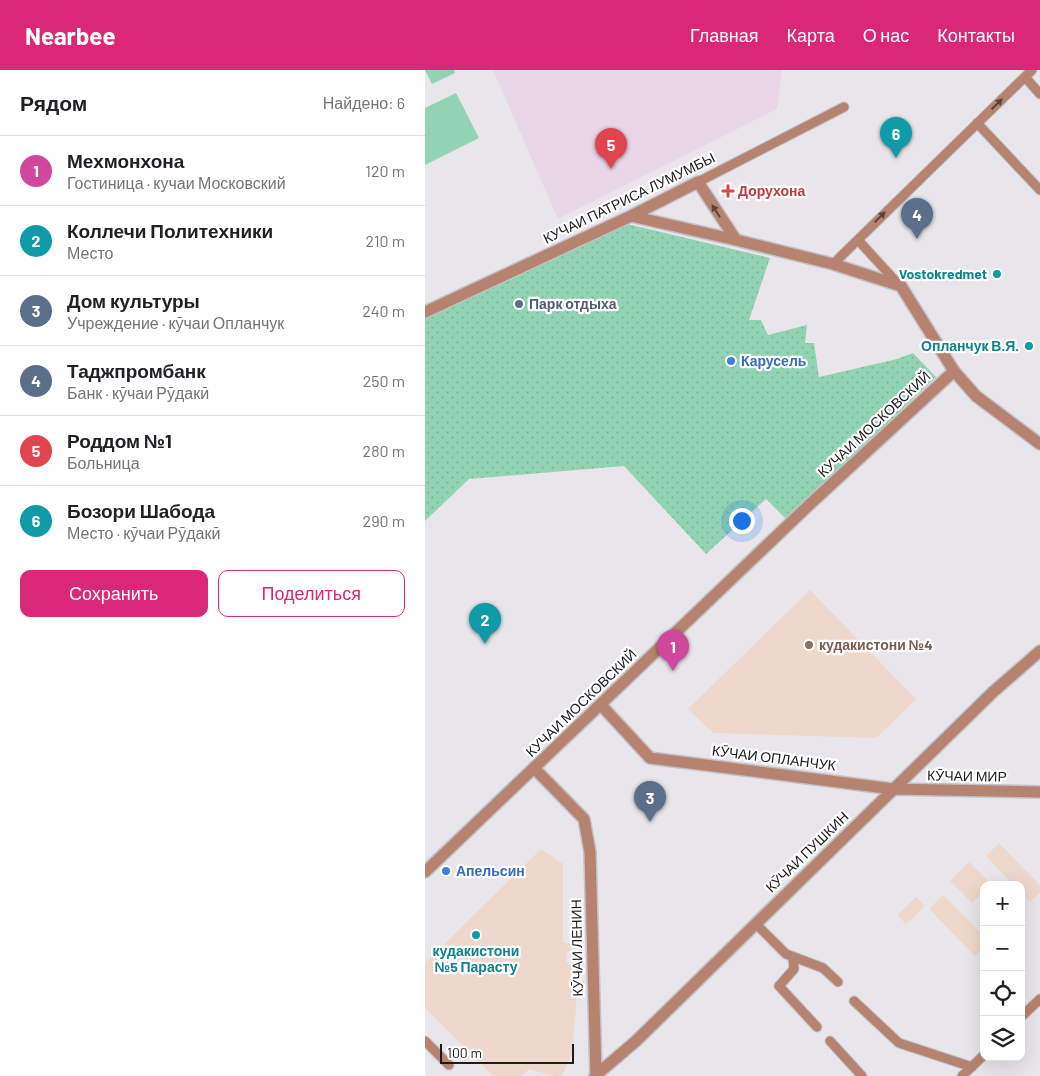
<!DOCTYPE html>
<html lang="ru">
<head>
<meta charset="utf-8">
<style>
  body { margin:0; font-family:Barlow,sans-serif; background:#f2f2f2; color:#202124 }
  .controls { position:absolute; right:15px; bottom:15px; display:grid; overflow:hidden; border-radius:10px; box-shadow:0 5px 20px #0002 }
  .controls button { width:45px; height:45px; display:grid; place-items:center; padding:0; border:0; border-bottom:1px solid #e0e0e0; background:#fff; color:#202124; font:25px sans-serif }
  .scale { position:absolute; left:15px; bottom:12px; width:134px; box-sizing:border-box; padding-left:5px; border:2px solid #1b1b1c; border-top:0; font-size:14px; line-height:18px; white-space:nowrap; color:#1b1b1c; -webkit-text-stroke:4px #fff; paint-order:stroke }
  .you { position:absolute; left:316px; top:450px; width:18px; height:18px; margin:-12px; border:4px solid #fff; border-radius:50%; background:#1a73e8; box-shadow:0 0 0 8px #1a73e833 }
  .badge { display:grid; place-items:center; width:32px; height:32px; border-radius:50%; background:#db2777; color:#fff; font-size:16px; font-weight:700 }
  .pin { position:absolute; translate:-50% -41px; filter:drop-shadow(0 1px 2px #0008) }
  .pin::after { content:''; position:absolute; top:26px; width:18px; height:15px; background:inherit; clip-path:polygon(0 0,100% 0,50% 100%) }
  .list { margin:0; padding:0; list-style:none }
  h2 { display:flex; justify-content:space-between; align-items:center; height:65px; margin:0; padding:0 20px; font-size:21px }
  h2 small { font-size:16px; font-weight:400; color:#757577 }
  .list li { display:grid; grid-template-columns:32px 1fr auto; gap:15px; align-items:center; box-sizing:border-box; height:70px; padding:0 20px; border-top:1px solid #e0e0e0 }
  .list b { display:block; font-size:19px; white-space:nowrap }
  .list p { margin:0; font-size:16px; white-space:nowrap; color:#757577 }
  .list em { font-size:16px; font-style:normal; color:#757577 }
  .actions { display:flex; gap:10px; padding:15px 20px }
  .actions a { flex:1; padding:11px 0; border:1px solid #db2777; border-radius:10px; text-align:center; font-size:18px; color:#db2777 }
  .actions .main { background:#db2777; color:#fff }
  .icon { flex:none; width:28px; height:28px; fill:none; stroke:currentColor; stroke-width:2; stroke-linecap:round; stroke-linejoin:round }
  .map { position:relative; flex:none; width:615px; height:1006px; overflow:hidden }
  header { display:flex; align-items:center; gap:30px; box-sizing:border-box; height:70px; padding:0 25px; background:#db2777; color:#fff }
  header strong { font-size:24px }
  nav { display:flex; gap:28px; margin-inline-start:auto; font-size:18px }
  main { display:flex }
  aside { flex:1; background:#fff }
  .map>svg:first-child { display:block }
  .education { fill:#eed8cc }
  .medical { fill:#e9d6e7 }
  .grass { fill:url(#grass-dots) }
  .garden { fill:#92d3b3 }
  .lines { fill:none; stroke-linecap:round; stroke-linejoin:round }
  .minor-casing { stroke:#c3c1c5; stroke-width:11 }
  .tertiary-casing { stroke:#c3c1c5; stroke-width:14 }
  .minor { stroke:#b68371; stroke-width:9 }
  .tertiary { stroke:#b68371; stroke-width:11 }
  .oneway { fill:#59453e }
  .health-dot { fill:#e0444e; stroke:#fff; stroke-width:2 }
  .culture-dot { fill:#0f9aa8; stroke:#fff; stroke-width:2 }
  .service-dot { fill:#5c6f8a; stroke:#fff; stroke-width:2 }
  .shop-dot { fill:#3f7fe0; stroke:#fff; stroke-width:2 }
  .education-dot { fill:#8d6e63; stroke:#fff; stroke-width:2 }
  .labels { text-anchor:middle; stroke-width:4.5; stroke-linejoin:round; paint-order:stroke }
  .health-label { font-size:14px; font-weight:bold; fill:#be3a42; stroke:#fff; text-anchor:start }
  .street-label { font-size:14px; fill:#1b1b1c; stroke:#fff }
  .culture-label { font-size:14px; font-weight:bold; fill:#0d838f; stroke:#fff; text-anchor:end }
  .service-label { font-size:14px; font-weight:bold; fill:#4e5e75; stroke:#fff; text-anchor:start }
  .shop-label { font-size:14px; font-weight:bold; fill:#366cbe; stroke:#fff; text-anchor:start }
  .education-label { font-size:14px; font-weight:bold; fill:#785e54; stroke:#fff; text-anchor:start }
</style>
</head>
<body>
<header>
<strong>Nearbee</strong>
<nav><a>Главная</a><a>Карта</a><a>О нас</a><a>Контакты</a></nav>
</header>
<main>
<aside>
<h2>Рядом<small>Найдено: 6</small></h2>
<ul class="list">
<li><span class="badge" style="background:#d1479c">1</span><div><b>Мехмонхона</b><p>Гостиница · кучаи Московский</p></div><em>120 m</em></li>
<li><span class="badge" style="background:#0f9aa8">2</span><div><b>Коллечи Политехники</b><p>Место</p></div><em>210 m</em></li>
<li><span class="badge" style="background:#5c6f8a">3</span><div><b>Дом культуры</b><p>Учреждение · кӯчаи Опланчук</p></div><em>240 m</em></li>
<li><span class="badge" style="background:#5c6f8a">4</span><div><b>Таджпромбанк</b><p>Банк · кӯчаи Рӯдакӣ</p></div><em>250 m</em></li>
<li><span class="badge" style="background:#e0444e">5</span><div><b>Роддом №1</b><p>Больница</p></div><em>280 m</em></li>
<li><span class="badge" style="background:#0f9aa8">6</span><div><b>Бозори Шабода</b><p>Место · кӯчаи Рӯдакӣ</p></div><em>290 m</em></li>
</ul>
<div class="actions"><a class="main">Сохранить</a><a>Поделиться</a></div>
</aside>
<div class="map">
<svg width="615" height="1006" viewBox="0 0 615 1006">
  <defs>
    <pattern id="grass-dots" width="8" height="8" patternUnits="userSpaceOnUse" patternTransform="scale(1.25)"><rect width="8" height="8" fill="#92d3b3"/><path d="M2 2h.1M6 6h.1" fill="none" stroke="#7db599" stroke-width="1.8" stroke-linecap="round"/></pattern>
  </defs>
  <rect width="100%" height="100%" fill="#e8e6ea"/>
  <!-- education -->
  <path class="education" d="M385 520 491 629 451 668 288 663 263 639Z
    M574 773 615 815V823L605 832 596 823V815H589L561 786Z
    M116 779 138 794V872L150 876 142 883 141 891 152 900 151 939 146 985 137 1006H129L104 999 97 1006H68L0 938V893Z
    M544 792 566 814 559 815V822L547 833 525 811Z
    M518 825 559 866V877L550 886 504 839Z
    M491 827 500 836 481 854 472 845Z"/>
  <!-- medical -->
  <path class="medical" d="M68 0H357L352 39 133 149Z"/>
  <!-- grass -->
  <path class="grass" d="M194 152 345 188 324 250H336L343 265 382 255 380 273H389L394 307 472 289 488 283 511 307 361 449 341 429 281 484 199 396 44 409 0 451V248Z"/>
  <!-- garden -->
  <path class="garden" d="M0 0H29L30 3 7 14Z
    M31 23 54 68 0 95V38Z"/>
  <g class="lines">
    <!-- minor casing -->
    <g class="minor-casing">
      <path id="minor" d="M600 7 615 24
        M552 53 615 120
        M273 112 419 37
        M433 170 475 216
        M408 194 607 0
        M331 854 361 884 398 898 413 912
        M368 888 369 899 354 916 392 957
        M429 931 474 973 547 997
        M596 947 615 929
        M0 971 24 995
        M405 971 437 1006
        M537 1006 559 985"/>
    </g>
    <!-- tertiary casing -->
    <g class="tertiary-casing">
      <path id="tertiary" d="M206 146 311 170 408 194 476 216 529 301 551 326 615 374
        M0 242 206 146 273 112 311 170
        M176 635 225 688 468 719 615 722
        M109 698 159 749 165 782 171 1006
        M0 802 384 435 529 301
        M170 1006 211 971 568 622 615 581"/>
    </g>
    <!-- minor -->
    <use href="#minor" class="minor"/>
    <!-- tertiary -->
    <use href="#tertiary" class="tertiary"/>
  </g>
  <!-- one-way arrows -->
  <defs><path id="oneway-solid" d="M-6-.8H1V-3.2L6.5 0L1 3.2V.8H-6Z" transform="scale(1.25)"/></defs>
  <g class="oneway">
    <use href="#oneway-solid" transform="translate(572 34) rotate(-44)"/>
    <use href="#oneway-solid" transform="translate(291 141) rotate(-123)"/>
    <use href="#oneway-solid" transform="translate(455 147) rotate(-45)"/>
  </g>
  <!-- markers -->
  <path class="health-dot" d="M300.5 113.5h5v5h5v5h-5v5h-5v-5h-5v-5h5z"/>
  <g class="culture-dot">
    <circle cx="572" cy="204" r="5"/>
    <circle cx="604" cy="276" r="5"/>
    <circle cx="51" cy="865" r="5"/>
  </g>
  <circle class="service-dot" cx="94" cy="234" r="5"/>
  <g class="shop-dot">
    <circle cx="306" cy="291" r="5"/>
    <circle cx="21" cy="801" r="5"/>
  </g>
  <circle class="education-dot" cx="384" cy="575" r="5"/>
  <g class="labels">
    <!-- health labels -->
    <g class="health-label">
      <text x="313" y="126">Дорухона</text>
    </g>
    <!-- street labels -->
    <g class="street-label">
      <text transform="translate(204 128) rotate(-26)" y="5">КУЧАИ ПАТРИСА ЛУМУМБЫ</text>
      <text transform="translate(449 354) rotate(-43)" y="5">КУЧАИ МОСКОВСКИЙ</text>
      <text transform="translate(156 633) rotate(-44)" y="5">КУЧАИ МОСКОВСКИЙ</text>
      <text transform="translate(349 688) rotate(7)" y="5">КӮЧАИ ОПЛАНЧУК</text>
      <text transform="translate(542 706) rotate(1)" y="5">КӮЧАИ МИР</text>
      <text transform="translate(382 782) rotate(-44)" y="5">КӮЧАИ ПУШКИН</text>
      <text transform="translate(152 878) rotate(-91)" y="5">КӮЧАИ ЛЕНИН</text>
    </g>
    <!-- culture labels -->
    <g class="culture-label">
      <text x="562" y="209">Vostokredmet</text>
      <text x="594" y="281">Опланчук В.Я.</text>
      <text x="51" y="886" text-anchor="middle">кудакистони<tspan x="51" dy="16">№5 Парасту</tspan></text>
    </g>
    <!-- service labels -->
    <g class="service-label">
      <text x="104" y="239">Парк отдыха</text>
    </g>
    <!-- shop labels -->
    <g class="shop-label">
      <text x="316" y="296">Карусель</text>
      <text x="31" y="806">Апельсин</text>
    </g>
    <!-- education labels -->
    <g class="education-label">
      <text x="394" y="580">кудакистони №4</text>
    </g>
  </g>
</svg>
<div class="controls">
<button>+</button>
<button>−</button>
<button><svg class="icon" aria-label="locate" viewBox="0 0 24 24"><circle cx="12" cy="12" r="6"/><path d="M12 2v4M12 18v4M2 12h4M18 12h4"/></svg></button>
<button><svg class="icon" aria-label="layers" viewBox="0 0 24 24"><path d="M12 4l9 5-9 5-9-5zM3 14l9 5 9-5"/></svg></button>
</div>
<div class="scale">100 m</div>
<div class="you"></div>
<div class="pin badge" style="left:248px;top:601px;background:#d1479c">1</div>
<div class="pin badge" style="left:60px;top:574px;background:#0f9aa8">2</div>
<div class="pin badge" style="left:225px;top:752px;background:#5c6f8a">3</div>
<div class="pin badge" style="left:492px;top:169px;background:#5c6f8a">4</div>
<div class="pin badge" style="left:186px;top:99px;background:#e0444e">5</div>
<div class="pin badge" style="left:471px;top:88px;background:#0f9aa8">6</div>
</div>
</main>
</body>
</html>
